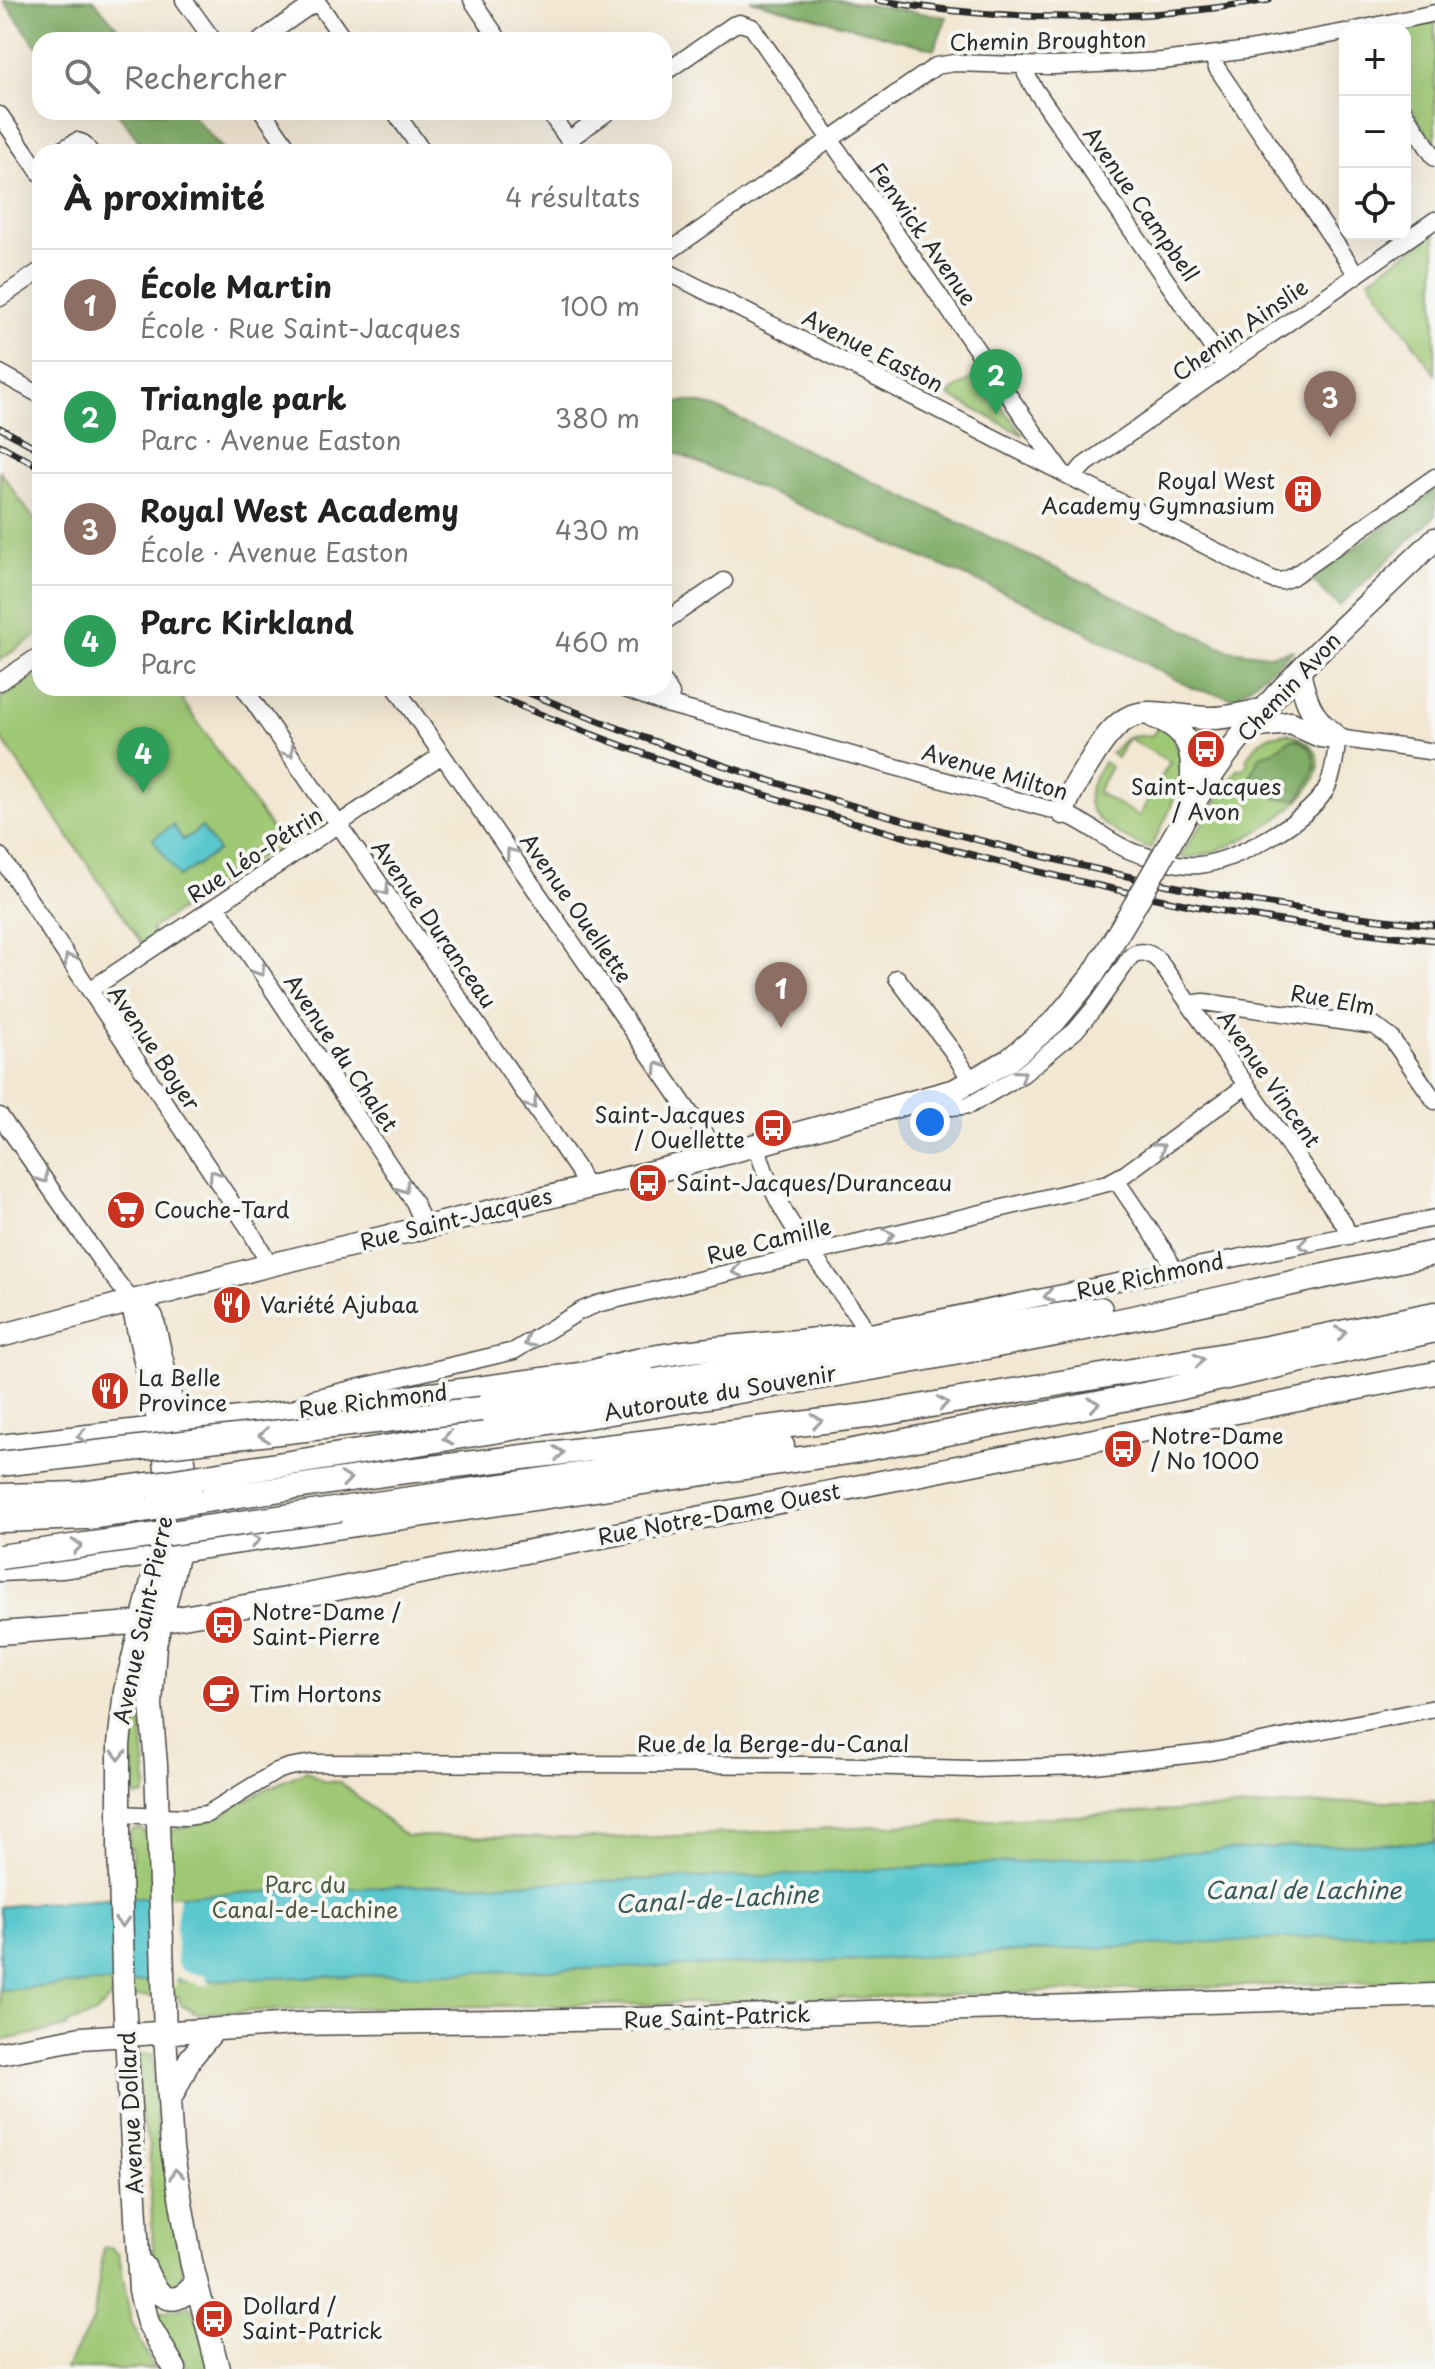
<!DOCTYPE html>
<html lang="fr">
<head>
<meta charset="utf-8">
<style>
  body { margin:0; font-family:"Playpen Sans",sans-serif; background:#f6f6f6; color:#222 }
  .controls { position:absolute; right:24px; top:24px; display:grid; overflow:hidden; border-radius:16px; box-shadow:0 8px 32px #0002 }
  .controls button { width:72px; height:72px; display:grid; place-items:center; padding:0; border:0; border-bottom:2px solid #e0e0e0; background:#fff; color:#222; font:40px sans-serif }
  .you { position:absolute; left:930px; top:1122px; width:28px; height:28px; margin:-20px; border:6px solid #fff; border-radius:50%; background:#1a73e8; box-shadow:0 0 0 12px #1a73e833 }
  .badge { display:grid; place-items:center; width:52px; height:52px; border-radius:50%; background:#0b8043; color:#fff; font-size:26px; font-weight:700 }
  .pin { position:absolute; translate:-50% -66px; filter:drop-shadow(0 2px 4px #0008) }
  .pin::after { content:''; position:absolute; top:42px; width:28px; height:24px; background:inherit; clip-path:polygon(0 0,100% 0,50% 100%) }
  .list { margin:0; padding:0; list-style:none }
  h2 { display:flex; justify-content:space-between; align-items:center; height:104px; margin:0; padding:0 32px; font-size:34px }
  h2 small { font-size:26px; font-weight:400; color:#767676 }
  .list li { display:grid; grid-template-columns:52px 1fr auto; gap:24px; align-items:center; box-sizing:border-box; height:112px; padding:0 32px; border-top:2px solid #e0e0e0 }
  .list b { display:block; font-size:30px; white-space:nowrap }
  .list p { margin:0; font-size:26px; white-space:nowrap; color:#767676 }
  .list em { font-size:26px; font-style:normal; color:#767676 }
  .icon { flex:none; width:44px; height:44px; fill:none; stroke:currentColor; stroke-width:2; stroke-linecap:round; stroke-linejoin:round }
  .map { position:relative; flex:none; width:1435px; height:2369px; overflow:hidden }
  .search { position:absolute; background:#fff; box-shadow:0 8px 32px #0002; left:32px; top:32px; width:640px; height:88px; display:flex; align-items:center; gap:20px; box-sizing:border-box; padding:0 28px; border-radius:24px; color:#767676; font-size:30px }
  .panel { position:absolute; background:#fff; box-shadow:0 8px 32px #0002; left:32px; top:144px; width:640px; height:552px; border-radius:24px }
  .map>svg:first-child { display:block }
  .green { fill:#9fc874; stroke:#657a50; stroke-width:2; fill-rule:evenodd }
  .forest { fill:#7fac66; stroke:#556c48; stroke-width:2 }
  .water { fill:#5ac8ce; stroke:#427a7c; stroke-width:2 }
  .pier { fill:#f2e7d2 }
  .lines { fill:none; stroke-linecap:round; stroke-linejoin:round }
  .minor-casing { stroke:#494744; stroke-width:19 }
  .major-casing { stroke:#494744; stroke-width:25 }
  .highway-casing { stroke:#494744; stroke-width:27 }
  .minor { stroke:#fff; stroke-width:16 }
  .major { stroke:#fff; stroke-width:22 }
  .highway { stroke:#fff; stroke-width:24 }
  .rail-casing { stroke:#2b2b2b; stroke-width:7 }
  .rail { stroke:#f6f6f2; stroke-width:4; stroke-dasharray:12; stroke-linecap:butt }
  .major-bridge-casing { stroke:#494744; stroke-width:25; stroke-linecap:butt }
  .highway-bridge-casing { stroke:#494744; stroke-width:27; stroke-linecap:butt }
  .major-bridge { stroke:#fff; stroke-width:22 }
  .highway-bridge { stroke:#fff; stroke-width:24 }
  .oneway { stroke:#a0a0a0 }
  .labels { text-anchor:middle; stroke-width:8; stroke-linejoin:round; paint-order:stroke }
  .street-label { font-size:22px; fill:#2b2b2b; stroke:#f6f6f2 }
  .poi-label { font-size:22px; fill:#2b2b2b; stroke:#f6f6f2; text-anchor:start }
  .park-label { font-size:22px; fill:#4e5a41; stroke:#f6f6f2 }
  .water-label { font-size:24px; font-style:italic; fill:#395a5c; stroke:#f6f6f2 }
</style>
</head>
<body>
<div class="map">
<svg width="1435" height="2369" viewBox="0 0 1435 2369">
  <rect width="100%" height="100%" fill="#f6f6f2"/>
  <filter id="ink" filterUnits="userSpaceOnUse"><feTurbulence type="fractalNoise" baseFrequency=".0125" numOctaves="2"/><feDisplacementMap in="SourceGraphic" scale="16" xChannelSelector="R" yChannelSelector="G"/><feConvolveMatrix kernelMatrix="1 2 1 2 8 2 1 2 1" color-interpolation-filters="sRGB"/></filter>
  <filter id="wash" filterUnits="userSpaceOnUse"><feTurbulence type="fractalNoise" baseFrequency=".006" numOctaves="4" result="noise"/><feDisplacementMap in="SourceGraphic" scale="32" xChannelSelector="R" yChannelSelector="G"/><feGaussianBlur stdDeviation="1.8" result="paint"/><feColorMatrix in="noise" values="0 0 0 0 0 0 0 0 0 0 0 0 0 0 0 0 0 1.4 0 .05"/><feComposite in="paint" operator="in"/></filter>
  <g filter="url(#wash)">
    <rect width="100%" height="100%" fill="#f2e7d2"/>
    <!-- green -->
    <path class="green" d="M1435 22V145L1405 101V30H1399Z
      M1435 233V374L1369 279Z
      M977 374 1023 435 948 395Z
      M0 471 40 528V633L0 660Z
      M40 672V688H174L286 850 270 861 265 854 151 929 155 936 142 944 0 736V699Z
      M1185 724 1213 728 1216 731 1209 743 1206 742 1199 756Z
      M1158 726 1170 731 1185 765 1169 812 1150 849C1135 844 1123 837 1110 828 1079 808 1086 789 1104 762L1111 767 1097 792 1139 816 1170 762 1128 738 1117 758 1111 753 1127 737 1153 735Z
      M1288 733C1383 766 1232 862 1180 857L1239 768 1243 770 1248 763 1246 760C1260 739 1262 736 1288 733ZM1296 739 1304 742 1316 767 1312 774 1274 796 1271 784 1263 794 1256 788 1259 784 1255 783 1251 775C1256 761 1261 757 1273 752 1283 748 1285 741 1296 739Z
      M143 1664 141 1719 147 1785 144 1795 136 1797 129 1791 127 1780 134 1700Z
      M306 1771 322 1781 340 1782 406 1836 635 1838 1375 1801H1435V1980L649 2004 348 2008 206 2013H192V2010L182 2006 178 1996 111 1997 96 2014 66 2024V2027L0 2041V1907L131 1897 129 1862H132V1848L127 1847 131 1830 140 1828 148 1835 168 1838 173 1830 216 1818 266 1789Z
      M153 2054 158 2139 175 2212 183 2270 179 2282 169 2286 154 2274 149 2146 139 2106 138 2055Z
      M104 2247H111L119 2255 131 2321 154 2369H65L93 2321Z
      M188 2306 193 2308 211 2369H188L157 2320 158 2313Z"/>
    <!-- forest -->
    <path class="forest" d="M3 0H94L128 40H40V51Z
      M750 0H839L947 17 934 49Z
      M117 112H189L226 152H151L138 140Z
      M688 401 715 407 1228 650 1269 655 1294 650 1235 698 1194 689 1036 606 664 448V405Z
      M1435 490V516L1339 606 1311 579Z
      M1296 739C1327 751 1314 780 1298 799H1277L1274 796 1271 784 1264 778 1259 784 1255 783 1251 775 1260 756 1273 752 1288 740Z"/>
    <!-- water -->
    <path class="water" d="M173 825 183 840 202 827 218 851 179 877 153 839Z
      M1435 1842V1931L816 1962 76 1984 0 1990V1907L24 1904 316 1889 768 1876 1300 1846Z"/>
    <!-- pier -->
    <path class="pier" d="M151 1896H179L176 1926 177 1964 182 1970 205 1976 211 1985H202L176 1978V1986L156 1987 149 1909Z"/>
  </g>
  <g filter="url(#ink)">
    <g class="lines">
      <!-- minor casing -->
      <g class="minor-casing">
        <path id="minor" d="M184 0 213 40
          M316 0 344 40
          M472 0 499 40
          M1356 30 1435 13
          M261 40 317 1
          M1212 55 1217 68 1357 275
          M1025 65 1026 74 1034 88 1225 366
          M664 73 733 25 740 23 752 27 1062 472
          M263 112 291 152
          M395 112 423 152
          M549 112 577 152
          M1405 113 1435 158
          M0 115 40 173
          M568 140 608 112
          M58 152 77 141 83 143 90 152
          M664 255 936 66 954 63 1054 66 1162 61 1249 50 1345 32
          M664 270 1273 580 1282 581 1292 577 1435 477
          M0 298 40 271
          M0 373 40 395
          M1073 478 1083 466 1435 220
          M664 622 724 581
          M0 682 40 655
          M664 683 671 694 670 705
          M244 688 578 1170 585 1187
          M396 688 705 1135 715 1156
          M623 688 663 703 1063 813C1090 823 1112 846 1139 854 1157 859 1181 867 1199 865 1236 861 1305 822 1325 791 1334 775 1335 756 1338 738L1435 752
          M0 856 248 1227 270 1265
          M217 906 414 1202 425 1227
          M897 978 953 1052 972 1082
          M90 990 442 755
          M1189 1004 1204 1002 1375 1026 1391 1038 1435 1101
          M918 1104 952 1107 970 1105 1023 1074 1075 1031 1096 1006 1131 956C1141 949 1151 953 1159 961L1344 1224 1349 1237
          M0 1116 103 1264 132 1301
          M757 1144C771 1211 822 1264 860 1320L865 1333 1435 1218
          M1116 1180 1167 1255 1174 1271
          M298 1406 314 1398 514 1351 580 1311 597 1304 1108 1183 1125 1174 1247 1085
          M119 1814 186 1817 207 1814 277 1771 289 1767 314 1763 822 1765 971 1769 1085 1766 1205 1753 1435 1708"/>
      </g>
      <!-- major casing -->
      <g class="major-casing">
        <path id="major" d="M1299 672C1305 699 1311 718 1334 735
          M1154 717C1199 732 1193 765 1190 804
          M1248 727 1291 723 1320 736 1338 738
          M1063 813C1069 793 1081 776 1092 758 1130 696 1146 715 1207 718 1226 719 1244 713 1262 710
          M1165 852C1188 811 1212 771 1242 735 1299 664 1370 604 1435 539
          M132 1301 152 1317 182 1448 188 1486 184 1528 155 1645 151 1705 156 1765 165 2034 172 2149 191 2261 218 2369
          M132 1301 164 1447 168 1491 159 1553 125 1691 119 1745V1848L124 1998 140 2291 148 2323 175 2369
          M0 1336 262 1267 705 1159 955 1090 1009 1060 1055 1021 1093 975 1136 903
          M0 1446C196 1424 391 1400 587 1373 676 1344 773 1347 865 1333
          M0 1570 61 1567 170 1552
          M0 1633 160 1621 286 1599 1435 1373
          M0 2053 81 2038 294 2024 638 2019 1435 1995
          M171 2098 190 2059 213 2031
          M144 2266C156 2294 170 2314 196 2283"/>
      </g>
      <!-- highway casing -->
      <g class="highway-casing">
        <path id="highway" d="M587 1373 641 1371
          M481 1409 1100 1309
          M201 1477C479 1433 757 1391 1034 1338 1168 1313 1301 1279 1435 1253
          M0 1496 81 1494 149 1485
          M199 1501 398 1472 866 1416 1267 1348 1435 1314
          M341 1509 782 1446
          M0 1520 87 1517 149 1509
          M178 1550 848 1452 1159 1392 1435 1330"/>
      </g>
      <!-- minor -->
      <use href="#minor" class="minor"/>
      <!-- major -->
      <use href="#major" class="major"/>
      <!-- highway -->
      <use href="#highway" class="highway"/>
      <!-- rail casing -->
      <g class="rail-casing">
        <path id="rail" d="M877 0C1007 23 1139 22 1269 0
          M0 428 40 450
          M0 445 40 467
          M477 688C631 754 791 807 953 850 1112 892 1271 926 1435 940
          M517 688C671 753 832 803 994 844 1140 882 1285 912 1435 925"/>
      </g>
      <!-- rail -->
      <use href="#rail" class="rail"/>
      <!-- major-bridge casing -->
      <g class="major-bridge-casing">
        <path id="major-bridge" d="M1136 903 1165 852"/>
      </g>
      <!-- highway-bridge casing -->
      <g class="highway-bridge-casing">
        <path id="highway-bridge" d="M0 1464 481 1409
          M149 1485 201 1477
          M149 1509 199 1501
          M0 1557 341 1509"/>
      </g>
      <!-- major-bridge -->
      <use href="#major-bridge" class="major-bridge"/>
      <!-- highway-bridge -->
      <use href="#highway-bridge" class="highway-bridge"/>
    </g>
    <!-- one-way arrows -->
    <defs><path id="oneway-chevron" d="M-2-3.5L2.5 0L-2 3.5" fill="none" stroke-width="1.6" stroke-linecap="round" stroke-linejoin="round" transform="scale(2)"/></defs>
    <g class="oneway">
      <use href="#oneway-chevron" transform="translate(289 752) rotate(55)"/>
      <use href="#oneway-chevron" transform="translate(511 853) rotate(-125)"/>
      <use href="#oneway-chevron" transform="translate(384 890) rotate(55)"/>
      <use href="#oneway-chevron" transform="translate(69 959) rotate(-123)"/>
      <use href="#oneway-chevron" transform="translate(260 971) rotate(56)"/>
      <use href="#oneway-chevron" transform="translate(659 1067) rotate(-124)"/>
      <use href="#oneway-chevron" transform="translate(1021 1075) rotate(-35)"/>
      <use href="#oneway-chevron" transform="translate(532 1104) rotate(55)"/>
      <use href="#oneway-chevron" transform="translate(1160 1148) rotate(-36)"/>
      <use href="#oneway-chevron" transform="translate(214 1175) rotate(-124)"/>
      <use href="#oneway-chevron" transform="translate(43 1178) rotate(55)"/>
      <use href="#oneway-chevron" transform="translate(404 1188) rotate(56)"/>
      <use href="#oneway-chevron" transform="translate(889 1235) rotate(-13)"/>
      <use href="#oneway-chevron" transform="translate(1304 1245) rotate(170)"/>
      <use href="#oneway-chevron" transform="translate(737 1271) rotate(166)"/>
      <use href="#oneway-chevron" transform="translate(1049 1296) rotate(169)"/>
      <use href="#oneway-chevron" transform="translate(1341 1333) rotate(-12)"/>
      <use href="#oneway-chevron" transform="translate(529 1342) rotate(149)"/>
      <use href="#oneway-chevron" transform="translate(1199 1360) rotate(-10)"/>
      <use href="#oneway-chevron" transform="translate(943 1403) rotate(-10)"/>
      <use href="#oneway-chevron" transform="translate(1094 1404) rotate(-10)"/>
      <use href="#oneway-chevron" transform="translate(817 1421) rotate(-7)"/>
      <use href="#oneway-chevron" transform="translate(264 1435) rotate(174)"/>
      <use href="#oneway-chevron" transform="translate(82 1436) rotate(173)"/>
      <use href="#oneway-chevron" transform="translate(448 1438) rotate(171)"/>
      <use href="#oneway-chevron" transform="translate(559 1453) rotate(-7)"/>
      <use href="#oneway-chevron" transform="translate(346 1479) rotate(-8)"/>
      <use href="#oneway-chevron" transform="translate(255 1540) rotate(-8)"/>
      <use href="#oneway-chevron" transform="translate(77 1546) rotate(-8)"/>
      <use href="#oneway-chevron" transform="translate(119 1755) rotate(91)"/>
      <use href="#oneway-chevron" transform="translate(122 1922) rotate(88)"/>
      <use href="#oneway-chevron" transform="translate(176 2174) rotate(-99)"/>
    </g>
  </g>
  <!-- icons -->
  <defs>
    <g id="building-disc" transform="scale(2)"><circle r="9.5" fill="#c8321e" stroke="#f6f6f2"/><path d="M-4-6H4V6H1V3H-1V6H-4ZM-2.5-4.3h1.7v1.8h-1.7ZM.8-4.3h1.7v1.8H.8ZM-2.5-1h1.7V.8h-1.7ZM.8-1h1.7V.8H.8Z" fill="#fff"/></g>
    <g id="bus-disc" transform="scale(2)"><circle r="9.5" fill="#c8321e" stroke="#f6f6f2"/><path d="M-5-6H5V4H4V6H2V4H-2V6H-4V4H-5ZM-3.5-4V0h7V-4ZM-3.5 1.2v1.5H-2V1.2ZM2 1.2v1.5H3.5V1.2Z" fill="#fff"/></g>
    <g id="supermarket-disc" transform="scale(2)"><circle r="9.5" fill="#c8321e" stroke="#f6f6f2"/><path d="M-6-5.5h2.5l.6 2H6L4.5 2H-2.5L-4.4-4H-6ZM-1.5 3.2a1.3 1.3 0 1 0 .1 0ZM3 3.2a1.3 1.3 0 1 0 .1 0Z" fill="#fff"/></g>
    <g id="restaurant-disc" transform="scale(2)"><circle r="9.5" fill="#c8321e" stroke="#f6f6f2"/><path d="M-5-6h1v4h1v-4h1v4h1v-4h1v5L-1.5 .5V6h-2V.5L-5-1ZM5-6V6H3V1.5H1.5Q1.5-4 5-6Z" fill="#fff"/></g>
    <g id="cafe-disc" transform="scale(2)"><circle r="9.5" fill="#c8321e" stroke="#f6f6f2"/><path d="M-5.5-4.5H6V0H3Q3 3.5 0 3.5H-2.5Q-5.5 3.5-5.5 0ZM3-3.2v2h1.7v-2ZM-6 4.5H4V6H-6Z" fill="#fff"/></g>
  </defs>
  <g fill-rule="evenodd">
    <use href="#building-disc" x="1303" y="494"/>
    <use href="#bus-disc" x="1206" y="749"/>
    <use href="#bus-disc" x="773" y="1128"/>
    <use href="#bus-disc" x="648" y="1183"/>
    <use href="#supermarket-disc" x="126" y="1210"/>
    <use href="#restaurant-disc" x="232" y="1305"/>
    <use href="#restaurant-disc" x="110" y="1391"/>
    <use href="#bus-disc" x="1123" y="1449"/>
    <use href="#bus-disc" x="224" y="1625"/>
    <use href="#cafe-disc" x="221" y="1694"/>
    <use href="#bus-disc" x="214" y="2319"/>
  </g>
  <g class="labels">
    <!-- street labels -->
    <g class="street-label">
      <text transform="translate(1048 41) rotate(-1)" y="8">Chemin Broughton</text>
      <text transform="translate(1141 204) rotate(55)" y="8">Avenue Campbell</text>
      <text transform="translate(923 234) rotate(55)" y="8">Fenwick Avenue</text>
      <text transform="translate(1240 330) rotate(-35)" y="8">Chemin Ainslie</text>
      <text transform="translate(873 351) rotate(27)" y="8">Avenue Easton</text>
      <text transform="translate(1289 687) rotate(-47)" y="8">Chemin Avon</text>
      <text transform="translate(995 772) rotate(16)" y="8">Avenue Milton</text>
      <text transform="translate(255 855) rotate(-33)" y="8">Rue Léo-Pétrin</text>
      <text transform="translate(576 908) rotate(55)" y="8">Avenue Ouellette</text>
      <text transform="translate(434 924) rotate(55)" y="8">Avenue Duranceau</text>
      <text transform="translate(1333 1000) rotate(10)" y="8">Rue Elm</text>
      <text transform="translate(154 1048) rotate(56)" y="8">Avenue Boyer</text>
      <text transform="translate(341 1053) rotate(56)" y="8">Avenue du Chalet</text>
      <text transform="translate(1269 1079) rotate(55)" y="8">Avenue Vincent</text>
      <text transform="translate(456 1219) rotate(-14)" y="8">Rue Saint-Jacques</text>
      <text transform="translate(769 1241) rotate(-14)" y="8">Rue Camille</text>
      <text transform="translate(1150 1276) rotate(-12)" y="8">Rue Richmond</text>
      <text transform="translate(720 1393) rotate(-10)" y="8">Autoroute du Souvenir</text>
      <text transform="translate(373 1401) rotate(-7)" y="8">Rue Richmond</text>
      <text transform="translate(719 1514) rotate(-11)" y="8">Rue Notre-Dame Ouest</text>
      <text transform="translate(143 1620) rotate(-78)" y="8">Avenue Saint-Pierre</text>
      <text x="773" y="1752">Rue de la Berge-du-Canal</text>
      <text transform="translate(717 2017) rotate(-2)" y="8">Rue Saint-Patrick</text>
      <text transform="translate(131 2113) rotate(-93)" y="8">Avenue Dollard</text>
    </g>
    <!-- poi labels -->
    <g class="poi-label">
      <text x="1275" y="489" text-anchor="end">Royal West<tspan x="1275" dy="25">Academy Gymnasium</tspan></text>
      <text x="1206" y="795" text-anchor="middle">Saint-Jacques<tspan x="1206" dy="25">/ Avon</tspan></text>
      <text x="745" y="1123" text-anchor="end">Saint-Jacques<tspan x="745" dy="25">/ Ouellette</tspan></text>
      <text x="676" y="1191">Saint-Jacques/Duranceau</text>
      <text x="154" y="1218">Couche-Tard</text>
      <text x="260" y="1313">Variété Ajubaa</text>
      <text x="138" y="1386">La Belle<tspan x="138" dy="25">Province</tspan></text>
      <text x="1151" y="1444">Notre-Dame<tspan x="1151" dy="25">/ No 1000</tspan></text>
      <text x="252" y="1620">Notre-Dame /<tspan x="252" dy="25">Saint-Pierre</tspan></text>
      <text x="249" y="1702">Tim Hortons</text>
      <text x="242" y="2314">Dollard /<tspan x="242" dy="25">Saint-Patrick</tspan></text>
    </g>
    <!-- park labels -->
    <g class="park-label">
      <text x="305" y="1893">Parc du<tspan x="305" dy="25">Canal-de-Lachine</tspan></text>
    </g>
    <!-- water labels -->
    <g class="water-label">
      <text x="1303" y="1899">Canal de Lachine</text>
      <text transform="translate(717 1900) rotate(-3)" y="8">Canal-de-Lachine</text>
    </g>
  </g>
</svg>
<div class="controls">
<button>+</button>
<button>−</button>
<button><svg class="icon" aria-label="locate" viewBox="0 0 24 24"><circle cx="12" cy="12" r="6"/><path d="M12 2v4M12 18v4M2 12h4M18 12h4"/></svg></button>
</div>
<div class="you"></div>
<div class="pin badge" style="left:781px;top:1028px;background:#8d6e63">1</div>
<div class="pin badge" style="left:996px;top:415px;background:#2e9e5b">2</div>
<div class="pin badge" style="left:1330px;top:437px;background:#8d6e63">3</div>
<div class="pin badge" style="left:143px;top:793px;background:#2e9e5b">4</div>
<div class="search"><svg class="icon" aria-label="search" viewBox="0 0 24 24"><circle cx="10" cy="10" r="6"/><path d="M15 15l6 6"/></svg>Rechercher</div>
<section class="panel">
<h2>À proximité<small>4 résultats</small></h2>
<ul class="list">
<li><span class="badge" style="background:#8d6e63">1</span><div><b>École Martin</b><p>École · Rue Saint-Jacques</p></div><em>100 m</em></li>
<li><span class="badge" style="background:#2e9e5b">2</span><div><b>Triangle park</b><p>Parc · Avenue Easton</p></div><em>380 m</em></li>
<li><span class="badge" style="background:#8d6e63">3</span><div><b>Royal West Academy</b><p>École · Avenue Easton</p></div><em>430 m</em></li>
<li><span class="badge" style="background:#2e9e5b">4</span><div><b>Parc Kirkland</b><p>Parc</p></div><em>460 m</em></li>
</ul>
</section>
</div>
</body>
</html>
